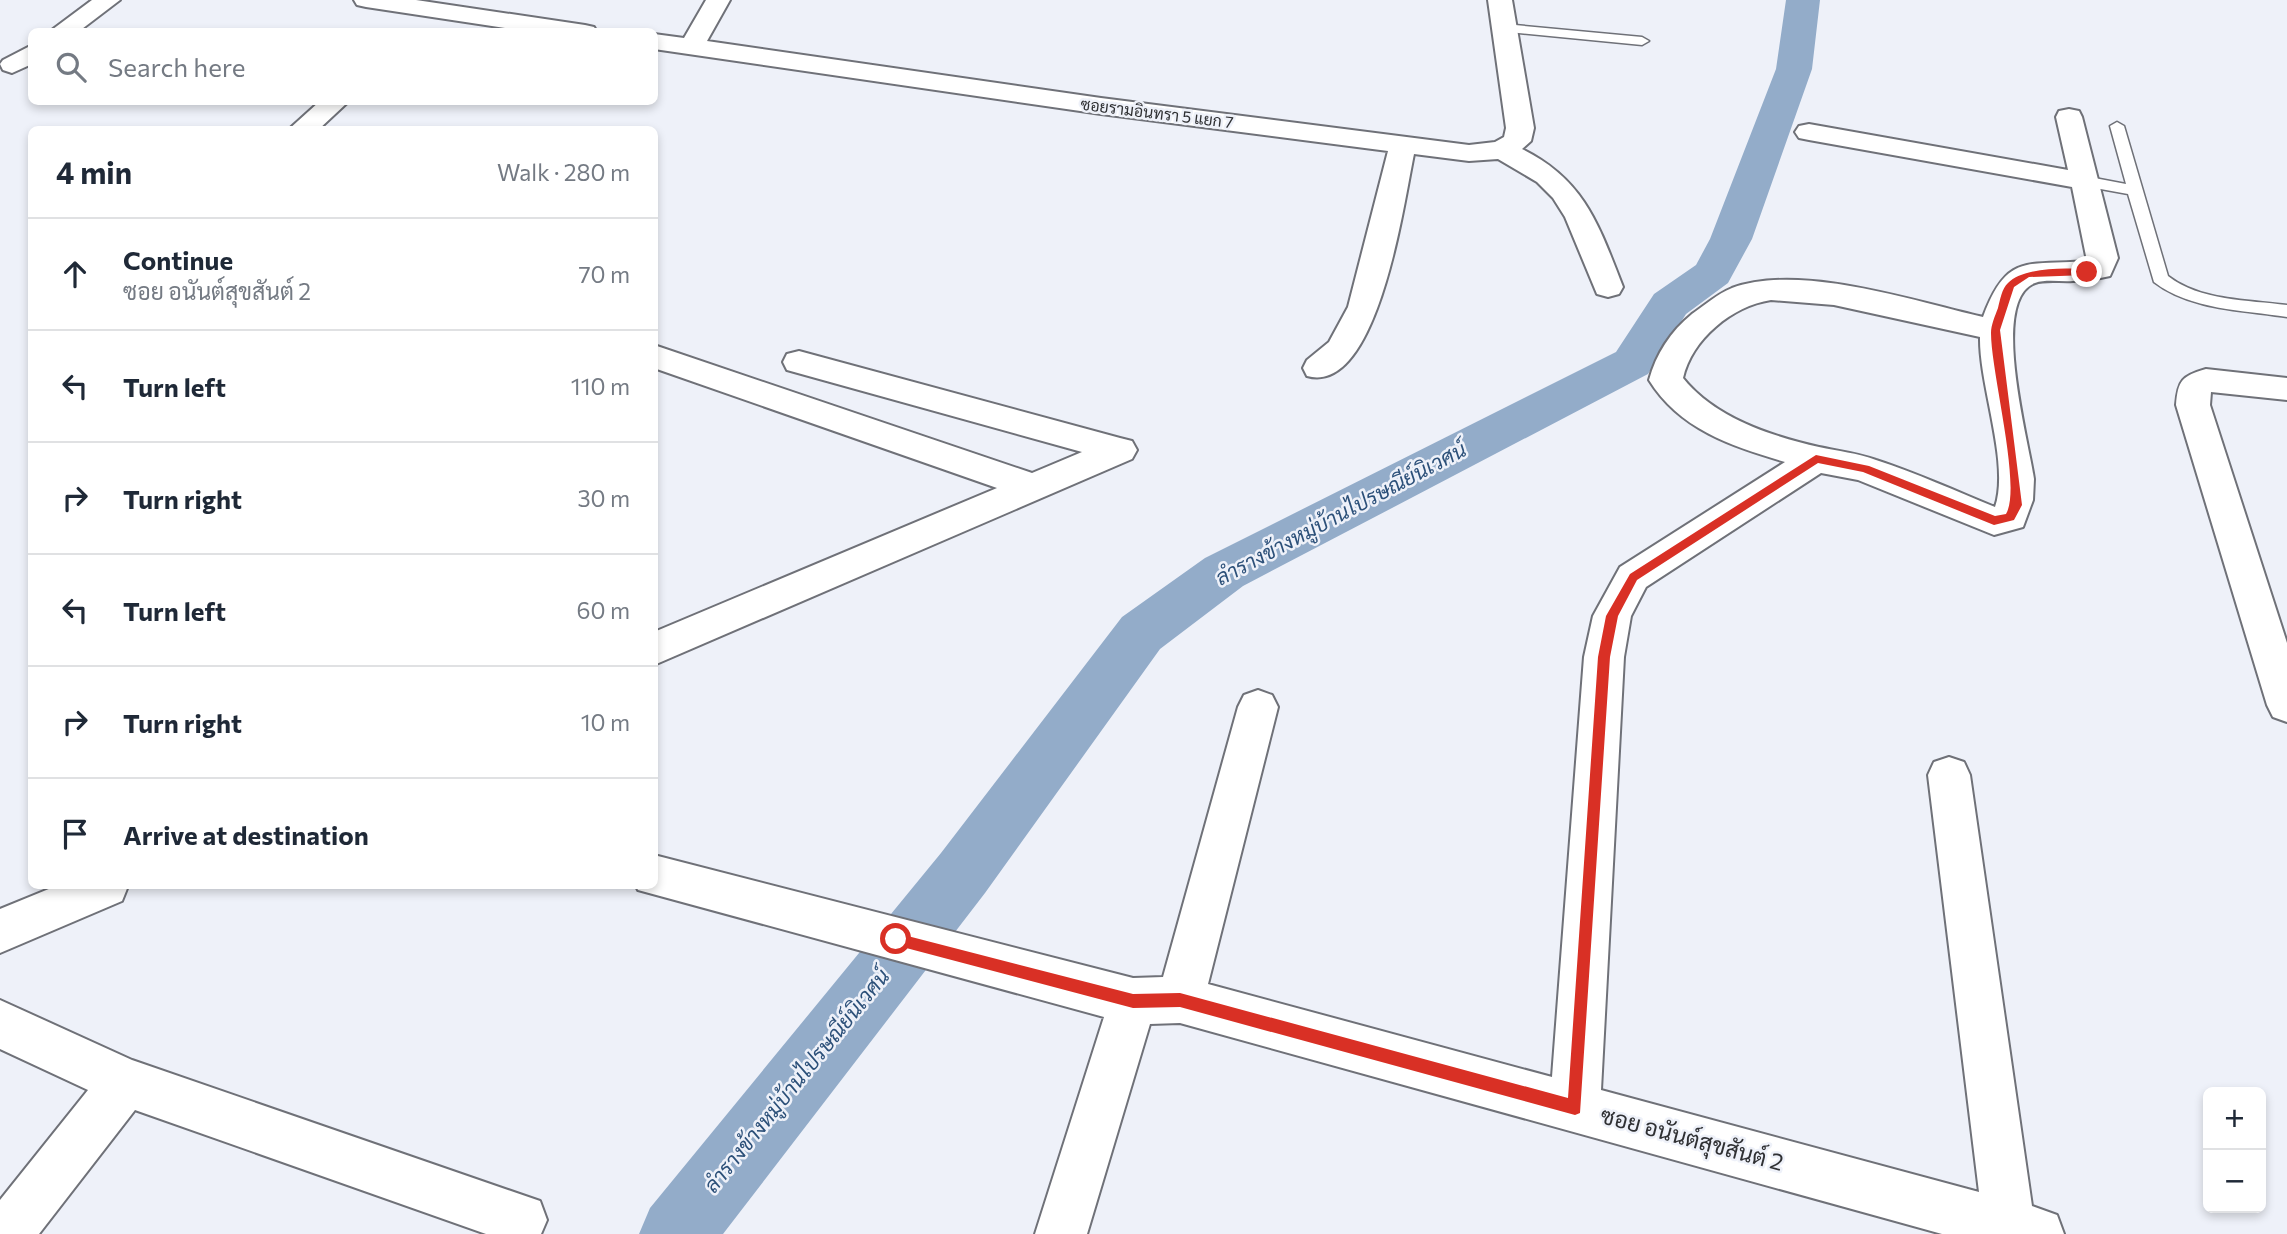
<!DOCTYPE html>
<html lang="en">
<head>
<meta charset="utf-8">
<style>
  body { margin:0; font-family:Commissioner,Sarabun,sans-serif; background:#f6f6f7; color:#1f2937 }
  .controls { position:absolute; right:21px; bottom:21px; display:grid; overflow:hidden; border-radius:10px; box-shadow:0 4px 10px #0003 }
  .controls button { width:63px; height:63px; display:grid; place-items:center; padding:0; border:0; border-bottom:2px solid #e0e1e3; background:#fff; color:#1f2937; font:35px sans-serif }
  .stop { position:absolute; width:21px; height:21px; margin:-16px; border:5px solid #d93025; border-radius:50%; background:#fff }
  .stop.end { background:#d93025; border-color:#fff; box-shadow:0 2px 7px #0008 }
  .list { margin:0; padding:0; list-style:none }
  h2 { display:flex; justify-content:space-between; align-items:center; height:91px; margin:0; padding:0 28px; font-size:30px }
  h2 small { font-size:23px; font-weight:400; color:#747a83 }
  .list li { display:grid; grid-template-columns:46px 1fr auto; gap:21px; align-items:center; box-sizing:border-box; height:112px; padding:0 28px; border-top:2px solid #e0e1e3 }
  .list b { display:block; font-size:26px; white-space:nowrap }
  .list p { margin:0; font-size:23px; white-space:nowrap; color:#747a83 }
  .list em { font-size:23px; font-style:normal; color:#747a83 }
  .icon { flex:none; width:38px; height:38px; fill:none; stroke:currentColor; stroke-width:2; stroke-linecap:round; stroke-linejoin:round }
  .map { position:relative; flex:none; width:2287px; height:1234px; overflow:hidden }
  .search { position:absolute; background:#fff; box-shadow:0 4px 10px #0003; left:28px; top:28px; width:630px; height:77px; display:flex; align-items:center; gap:18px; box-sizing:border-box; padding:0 24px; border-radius:10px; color:#747a83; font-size:26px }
  .panel { position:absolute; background:#fff; box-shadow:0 4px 10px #0003; left:28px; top:126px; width:630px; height:763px; border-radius:10px }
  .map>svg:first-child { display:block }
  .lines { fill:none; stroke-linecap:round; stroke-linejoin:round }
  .canal { fill:#93acc9; fill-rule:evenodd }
  .service-casing { stroke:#6f7178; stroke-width:3 }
  .minor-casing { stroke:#6f7178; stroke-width:4 }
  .service { fill:#fff; fill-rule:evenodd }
  .minor { fill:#fff; fill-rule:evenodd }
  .route { fill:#d93025 }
  .labels { text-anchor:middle; stroke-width:5; stroke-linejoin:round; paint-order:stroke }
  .far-street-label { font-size:16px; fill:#2f3033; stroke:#eef1f9 }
  .water-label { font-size:21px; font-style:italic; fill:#2c5079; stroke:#eef1f9 }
  .near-street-label { font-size:23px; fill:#2f3033; stroke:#eef1f9 }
</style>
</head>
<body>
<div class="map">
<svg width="2287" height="1234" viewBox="0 0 2287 1234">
  <rect width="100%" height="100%" fill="#eef1f9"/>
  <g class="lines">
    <!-- canal -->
    <path class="canal" d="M1786 0H1820L1812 69 1752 239 1728 283 1686 314 1648 374 1243 586 1160 649 985 893 723 1234H639L650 1208 941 853 1122 617 1205 558 1616 352 1654 294 1696 265 1710 239 1776 69Z"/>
    <!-- service casing -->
    <g class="service-casing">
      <path id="service" d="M1504 24 1642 37 1649 41 1642 45 1499 31V25Z
        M2117 122 2124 126 2168 276C2200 301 2248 300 2287 305V317C2243 310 2190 310 2154 282L2128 194 2084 186 2076 181 2084 176 2126 184 2110 126Z"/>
    </g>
    <!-- minor casing -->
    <g class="minor-casing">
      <path id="minor" d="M92 0H120L78 32H49Z
        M354 0H416L585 25 594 27 597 32H531L366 7 357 5Z
        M706 0H730L707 41 1101 98 1469 145 1495 142 1504 137 1506 128 1488 0H1512L1534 128 1531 141 1522 149C1585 180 1599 226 1623 287L1619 294 1608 297 1597 294 1565 217 1553 198 1537 182 1498 159 1469 161 1414 154C1404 201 1378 396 1307 376L1303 368 1307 360 1329 342 1348 307 1388 151 1101 114 654 49V34L684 38Z
        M32 45V64L12 73 3 70 0 64 3 60Z
        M319 102H348L318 130H288Z
        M2069 109 2079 111 2082 117 2118 258 2110 276C2097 279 2085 281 2073 281 2061 282 2046 279 2035 283 1989 300 2029 442 2034 479L2033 500 2023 527 1994 535 1858 480 1821 473 1646 587 1631 616 1624 657 1601 1090 1979 1192 1928 775 1934 762 1949 757 1964 762 1970 775 2032 1206 2057 1215 2064 1234H1942L1180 1023 1150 1024 1087 1234H1035L1104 1017 638 890 636 886H654V855L1133 978 1163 977 1238 707 1244 695 1258 690 1272 695 1278 707 1208 984 1552 1077 1584 657 1593 616 1620 567 1785 462C1732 446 1680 430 1649 380 1656 354 1671 331 1692 314 1705 305 1717 294 1732 288 1800 263 1914 301 1983 317 2007 252 2027 266 2087 261L2072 187 1809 140 1799 138 1795 132 1799 126 1809 124 2068 170 2056 117 2059 111ZM1771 300 1834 305 1980 337C1979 386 2010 463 1995 507 1956 491 1916 473 1876 460 1857 453 1838 451 1819 447 1771 436 1715 418 1683 378 1692 339 1732 306 1771 300Z
        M654 345 1032 473 1082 452 787 370 783 362 787 354 799 351 1120 438 1132 441 1137 450 1132 459 654 665V632L997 488 654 368Z
        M2206 369 2287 378V400L2211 392 2210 405 2287 643V722L2273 717 2267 705 2176 405C2178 380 2182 376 2206 369Z
        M56 886H128L122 901 0 953V909Z
        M0 1000 132 1060 540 1201 547 1220 541 1234H486L135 1110 39 1234H0V1200L88 1090 0 1049Z"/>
    </g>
    <!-- service -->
    <use href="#service" class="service"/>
    <!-- minor -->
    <use href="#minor" class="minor"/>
  </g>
  <!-- route -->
  <path class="route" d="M2090 270 2092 272 2087 275 2029 277 2014 287 2000 330 2022 505 2014 520 1994 525 1863 472 1818 463 1637 580 1618 616 1610 657 1580 1113 1575 1115 1180 1007 1133 1008 891 944 889 939 896 933 1133 994 1180 993 1568 1098 1598 657 1606 616 1630 574 1816 455 1869 466 1995 516 2006 514C2022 487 1991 373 1991 333 1991 325 1995 316 1998 308 2000 300 2002 288 2008 283 2023 267 2069 267 2090 270Z"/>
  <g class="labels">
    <!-- far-street labels -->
    <g class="far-street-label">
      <text transform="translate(1157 113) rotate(7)" y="6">ซอยรามอินทรา 5 แยก 7</text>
    </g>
    <!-- water labels -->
    <g class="water-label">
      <text transform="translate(1341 514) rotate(-28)" y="7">ลำรางข้างหมู่บ้านไปรษณีย์นิเวศน์</text>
      <text transform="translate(797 1081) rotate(-51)" y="7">ลำรางข้างหมู่บ้านไปรษณีย์นิเวศน์</text>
    </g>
    <!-- near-street labels -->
    <g class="near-street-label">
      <text transform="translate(1692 1139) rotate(15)" y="8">ซอย อนันต์สุขสันต์ 2</text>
    </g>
  </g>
</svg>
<div class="controls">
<button>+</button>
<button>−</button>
</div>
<div class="stop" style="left:896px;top:939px"></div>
<div class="stop end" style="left:2087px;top:272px"></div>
<div class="search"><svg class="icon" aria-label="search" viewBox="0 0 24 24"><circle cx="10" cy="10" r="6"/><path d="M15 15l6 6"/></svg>Search here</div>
<section class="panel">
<h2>4 min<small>Walk · 280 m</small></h2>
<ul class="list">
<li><svg class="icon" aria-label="ahead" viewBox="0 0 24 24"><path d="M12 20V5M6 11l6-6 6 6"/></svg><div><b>Continue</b><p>ซอย อนันต์สุขสันต์ 2</p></div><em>70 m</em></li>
<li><svg class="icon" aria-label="left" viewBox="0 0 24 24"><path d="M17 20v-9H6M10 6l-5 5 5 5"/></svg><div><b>Turn left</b></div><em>110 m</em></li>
<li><svg class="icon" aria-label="right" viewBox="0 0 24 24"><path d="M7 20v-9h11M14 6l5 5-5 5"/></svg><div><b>Turn right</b></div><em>30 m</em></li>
<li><svg class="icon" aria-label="left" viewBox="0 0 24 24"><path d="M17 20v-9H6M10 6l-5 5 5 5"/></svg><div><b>Turn left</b></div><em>60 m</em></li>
<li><svg class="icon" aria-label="right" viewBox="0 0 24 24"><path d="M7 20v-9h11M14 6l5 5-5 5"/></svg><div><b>Turn right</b></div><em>10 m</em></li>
<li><svg class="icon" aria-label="arrive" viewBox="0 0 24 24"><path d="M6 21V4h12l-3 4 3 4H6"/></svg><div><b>Arrive at destination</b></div></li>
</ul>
</section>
</div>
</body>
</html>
